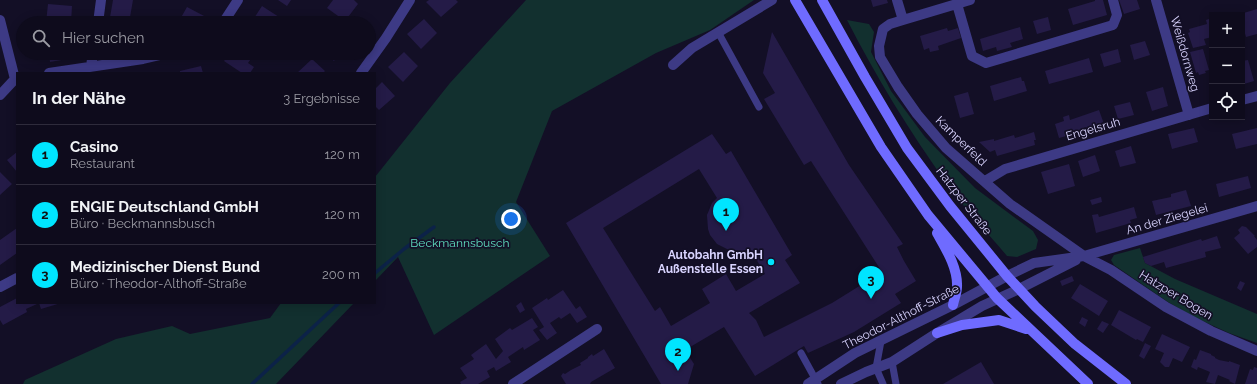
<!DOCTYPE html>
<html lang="de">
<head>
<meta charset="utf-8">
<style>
  body { margin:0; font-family:Raleway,sans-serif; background:#1c1929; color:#f1f3f6 }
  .controls { position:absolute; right:12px; top:12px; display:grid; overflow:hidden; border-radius:0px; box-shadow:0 2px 10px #0003 }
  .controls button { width:36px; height:36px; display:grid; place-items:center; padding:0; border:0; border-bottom:1px solid #2e2b3b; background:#0e0b1c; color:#f1f3f6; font:20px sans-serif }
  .you { position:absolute; left:511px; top:219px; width:14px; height:14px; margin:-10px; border:3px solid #fff; border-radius:50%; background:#1a73e8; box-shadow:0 0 0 6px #1a73e833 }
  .badge { display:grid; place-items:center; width:26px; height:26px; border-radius:50%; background:#00e5ff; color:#111; font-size:13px; font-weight:700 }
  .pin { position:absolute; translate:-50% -33px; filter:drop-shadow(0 1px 2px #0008) }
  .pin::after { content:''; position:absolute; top:21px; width:14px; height:12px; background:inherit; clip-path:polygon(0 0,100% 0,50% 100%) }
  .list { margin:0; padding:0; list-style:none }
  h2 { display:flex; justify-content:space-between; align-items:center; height:52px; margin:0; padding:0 16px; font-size:17px }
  h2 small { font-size:13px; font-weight:400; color:#9b9ba3 }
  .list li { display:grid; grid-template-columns:26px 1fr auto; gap:12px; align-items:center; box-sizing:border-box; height:60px; padding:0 16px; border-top:1px solid #2e2b3b }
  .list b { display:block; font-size:15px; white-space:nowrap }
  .list p { margin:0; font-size:13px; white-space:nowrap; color:#9b9ba3 }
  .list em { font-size:13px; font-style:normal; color:#9b9ba3 }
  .icon { flex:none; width:22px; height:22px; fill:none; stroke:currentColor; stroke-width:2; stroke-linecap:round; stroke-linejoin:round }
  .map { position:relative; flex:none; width:1257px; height:384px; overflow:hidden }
  .search { position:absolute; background:#0e0b1c; box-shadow:0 2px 10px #0003; left:16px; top:16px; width:360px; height:44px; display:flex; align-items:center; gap:10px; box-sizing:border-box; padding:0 14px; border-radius:22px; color:#9b9ba3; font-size:15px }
  .panel { position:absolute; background:#0e0b1c; box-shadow:0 2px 10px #0003; left:16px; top:72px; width:360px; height:232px; border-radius:0px }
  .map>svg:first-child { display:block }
  .green { fill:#12302f }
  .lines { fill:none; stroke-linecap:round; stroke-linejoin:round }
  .stream { stroke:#0c2248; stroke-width:3.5 }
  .building { fill:#241b47; fill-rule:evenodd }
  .service { stroke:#3d3a85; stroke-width:7 }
  .minor { stroke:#3d3a85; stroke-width:10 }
  .tertiary { stroke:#3d3a85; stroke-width:10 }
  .secondary { stroke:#6f6bff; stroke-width:10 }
  .poi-dot { fill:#00e5ff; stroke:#130f26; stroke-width:1.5 }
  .labels { text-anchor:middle; stroke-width:3.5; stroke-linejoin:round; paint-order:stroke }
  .street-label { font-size:12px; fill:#d9d4ff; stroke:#130f26 }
  .park-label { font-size:12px; fill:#5fe0c0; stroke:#130f26 }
  .poi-label { font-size:12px; font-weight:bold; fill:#d9d4ff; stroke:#130f26; text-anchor:end }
</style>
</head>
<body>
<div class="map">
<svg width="1257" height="384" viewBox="0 0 1257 384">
  <rect width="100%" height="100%" fill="#130f26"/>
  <!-- green -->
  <path class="green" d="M526 0H754L710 30 656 53 552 111 516 202 550 256 434 335 398 257 375 281V177L450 83Z
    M847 20 869 24 874 32 871 52 891 91 925 137 975 188 1033 231 1038 240 1036 249 1017 257 1007 256C987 232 965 209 947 184 910 132 876 77 847 20Z
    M1140 248 1145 263 1175 279 1257 314V343L1229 333 1194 317 1168 302 1114 265 1111 260 1114 255Z
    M281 303H354L276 384H23L25 380 116 339 172 326 190 334 270 318Z"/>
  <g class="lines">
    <!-- stream -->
    <path class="stream" d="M375 273 404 249 434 227
      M252 384 339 303"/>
  </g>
  <!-- building -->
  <path class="building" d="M113 0H133L129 23H109Z
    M278 0H291L287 6Z
    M333 0H354L358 4 345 21 327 8Z
    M429 0H456L458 2 441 17 426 2Z
    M871 0H887L888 3 873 7Z
    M1095 0H1103L1107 15 1073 25 1068 9 1095 1Z
    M1119 0H1137L1140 9 1124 14Z
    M48 4 72 6 71 23H46Z
    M262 6 279 17 275 23H251Z
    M187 7 206 17 202 23H178Z
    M1257 9V34L1246 37 1242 23V15H1237Z
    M1048 17 1051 30 1037 34 1033 21Z
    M1212 18V37L1204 39 1206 45 1193 48 1188 33 1190 32 1189 29 1207 24 1206 20Z
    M424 19 437 33 421 49 407 34Z
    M1020 27 1023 39 1010 43 1012 47 997 51 996 47 983 51 980 39Z
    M947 28 948 31 958 28 961 38 938 46 939 50 930 52 929 48 924 50 920 36Z
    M772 32 849 165 903 244 897 247 904 261 916 281 895 294 901 303 854 332 808 353 804 346 755 376 724 327 685 350 694 364 688 384H661L566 223 712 134 726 154 731 151 792 255 785 260 800 283 749 313 756 320 764 337 832 303 882 272 811 161 804 165 764 99 775 93 763 73ZM699 169 717 198 712 203 707 215 708 229 710 235 717 244 729 250 742 251 750 249 765 274 736 291 726 274 702 289 710 303 671 326 660 307 655 311 603 228Z
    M1145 41 1150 55 1134 60 1130 45Z
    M1118 49 1121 62 1104 67 1100 54Z
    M1203 49 1209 70 1205 71 1206 73 1199 75 1198 72 1196 73 1190 52Z
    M404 52 418 66 403 82 388 67Z
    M49 53H73V58L50 62Z
    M230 53H255L248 63 254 67 250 73H242L224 61Z
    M324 53H339L334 61Z
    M1089 58 1093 72 1049 84 1045 71Z
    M312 59 325 71 323 73H297Z
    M1248 60 1254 81 1244 84V87H1242V61Z
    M201 66 203 73H180V71Z
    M1021 77 1022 81H1024L1027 91 994 101 990 86Z
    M382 82 395 96 379 110 375 106V89Z
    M1163 87 1168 106 1152 111 1146 92Z
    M968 92 974 114 960 118 954 96Z
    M1130 102 1134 115 1118 119 1114 106Z
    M1099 110 1104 124 1089 129V127L1081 129V132L1059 138 1055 124 1064 121 1063 117 1069 115 1070 120Z
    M1194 128 1198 142 1172 149 1168 134Z
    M1257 128V144L1236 149 1232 134Z
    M1034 132 1036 140H1034L1035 145 997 156 995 150 990 152 979 142 994 139V141L1014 135 1015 138Z
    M1131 146 1136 163 1120 167 1115 151Z
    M17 152V172L7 160Z
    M1095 155 1100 171 1083 177 1078 161Z
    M1069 164 1075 186 1048 194 1041 172Z
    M0 172 12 184 0 195Z
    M1248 176 1251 188 1219 197 1216 184Z
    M1186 190 1191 206 1156 215 1152 201 1171 197V194Z
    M1101 197 1102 202 1092 205 1090 200Z
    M1134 207 1137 218 1130 220 1131 223 1096 233 1092 215 1098 214 1099 217Z
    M1242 226 1246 227 1255 236H1254L1257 240V247L1248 254 1234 238 1240 233 1238 230Z
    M17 228V253L0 265V240Z
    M1217 236 1221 248 1205 252 1206 257 1166 268 1164 262 1151 266 1145 263 1143 257 1201 239 1202 241Z
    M1072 276 1074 281 1062 286 1060 281Z
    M1240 281 1245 283 1241 291 1237 288Z
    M1080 284 1108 301 1099 316 1071 298Z
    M563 290 576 309 580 306 587 317 577 323 570 313 561 319 559 317 550 323 557 333 547 340 539 330 544 327 532 308 547 298 548 300Z
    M17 298V303H36L37 304 26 309 27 312 3 325 0 320V307Z
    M521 302 525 310 520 313 516 306Z
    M39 303H61L41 309Z
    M1119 310 1151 327 1143 342 1137 339 1136 340 1111 325Z
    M1082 317 1088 320 1085 327 1079 323Z
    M532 318 538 327 533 330 540 340 524 350 523 347 508 357 511 362 496 371 494 367 487 371 490 377 478 384H461L460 382 467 378 460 368 474 359 471 355 486 344 496 359 503 351 495 339 510 328 512 330Z
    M1102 321 1109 324 1103 333 1097 329Z
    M1162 334 1190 347 1182 362 1173 358 1169 367H1165L1160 362 1164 353 1155 349Z
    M1145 343 1151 346 1144 359 1139 356Z
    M604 349 615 368 591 382 590 384H566L561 376 563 373 565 374 571 370 581 365 580 363 588 358V357L592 354 593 356Z
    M1200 350 1211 354V355L1215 357V358L1219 360 1229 362V361L1240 365 1235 384 1229 381 1230 380 1218 375 1215 384 1206 382 1210 372 1198 367 1197 370 1191 367 1194 359 1196 360Z
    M981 362 994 384H943Z
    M1254 367 1257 368V384H1245L1250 369 1253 370Z"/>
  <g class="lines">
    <!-- service -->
    <path class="service" d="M718 32 759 107
      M881 341 876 368 883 384
      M801 353 818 384
      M892 362 896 384"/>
    <!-- minor -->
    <path class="minor" d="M897 0 903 20
      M970 0 903 20 890 24 883 29 879 46 880 57 898 87 917 114 946 148 1010 204 1084 256 1111 270 1166 307 1211 331 1257 351
      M1156 0 1189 115
      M957 4 972 56 986 63 1113 25 1117 15 1113 0
      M0 20 15 79 0 95
      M98 23 101 0
      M223 23 238 0
      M673 65 692 48 772 0
      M91 66 93 53
      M49 73 143 59 169 53
      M361 73 386 38 410 0
      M1242 100 1257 96
      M985 181 1005 169 1212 108
      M1007 276 1034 263 1084 256 1257 206
      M0 287 17 278
      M1019 289 1076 260
      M513 384 597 329"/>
    <!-- tertiary -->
    <path class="tertiary" d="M808 384 855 353 953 305 1007 276
      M841 384 866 372 892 362 937 333 982 306 1019 289"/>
    <!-- secondary -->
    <path class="secondary" d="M795 0 881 147 928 215 997 298 1088 384
      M822 0 865 77 907 148 950 206 1007 276 1035 306 1075 344 1126 384
      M937 233C946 249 958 268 957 287 957 293 954 299 953 305
      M937 333 962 325 999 320 1026 329"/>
  </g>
  <!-- markers -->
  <circle class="poi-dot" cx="771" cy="262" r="4"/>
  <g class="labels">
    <!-- street labels -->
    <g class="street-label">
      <text transform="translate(1185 54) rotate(74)" y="4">Weißdornweg</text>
      <text transform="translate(1093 129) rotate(-16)" y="4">Engelsruh</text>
      <text transform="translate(961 141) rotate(44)" y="4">Kamperfeld</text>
      <text transform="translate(964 201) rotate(52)" y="4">Hatzper Straße</text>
      <text transform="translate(1167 219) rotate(-16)" y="4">An der Ziegelei</text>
      <text transform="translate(1176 295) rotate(31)" y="4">Hatzper Bogen</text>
      <text transform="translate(901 317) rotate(-27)" y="4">Theodor-Althoff-Straße</text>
    </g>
    <!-- park labels -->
    <g class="park-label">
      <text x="460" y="247">Beckmannsbusch</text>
    </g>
    <!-- poi labels -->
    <g class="poi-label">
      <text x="763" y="259">Autobahn GmbH<tspan x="763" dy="14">Außenstelle Essen</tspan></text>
    </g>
  </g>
</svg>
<div class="controls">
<button>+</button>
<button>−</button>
<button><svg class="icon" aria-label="locate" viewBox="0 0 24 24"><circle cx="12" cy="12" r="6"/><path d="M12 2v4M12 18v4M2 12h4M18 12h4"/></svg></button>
</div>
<div class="you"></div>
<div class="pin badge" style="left:726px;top:231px">1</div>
<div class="pin badge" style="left:678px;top:371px">2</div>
<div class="pin badge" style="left:871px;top:299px">3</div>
<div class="search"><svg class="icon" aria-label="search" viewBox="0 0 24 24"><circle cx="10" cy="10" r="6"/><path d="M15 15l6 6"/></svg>Hier suchen</div>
<section class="panel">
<h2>In der Nähe<small>3 Ergebnisse</small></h2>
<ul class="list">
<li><span class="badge">1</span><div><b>Casino</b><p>Restaurant</p></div><em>120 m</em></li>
<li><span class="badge">2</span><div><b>ENGIE Deutschland GmbH</b><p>Büro · Beckmannsbusch</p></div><em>120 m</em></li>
<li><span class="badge">3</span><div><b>Medizinischer Dienst Bund</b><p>Büro · Theodor-Althoff-Straße</p></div><em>200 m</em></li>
</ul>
</section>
</div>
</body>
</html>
